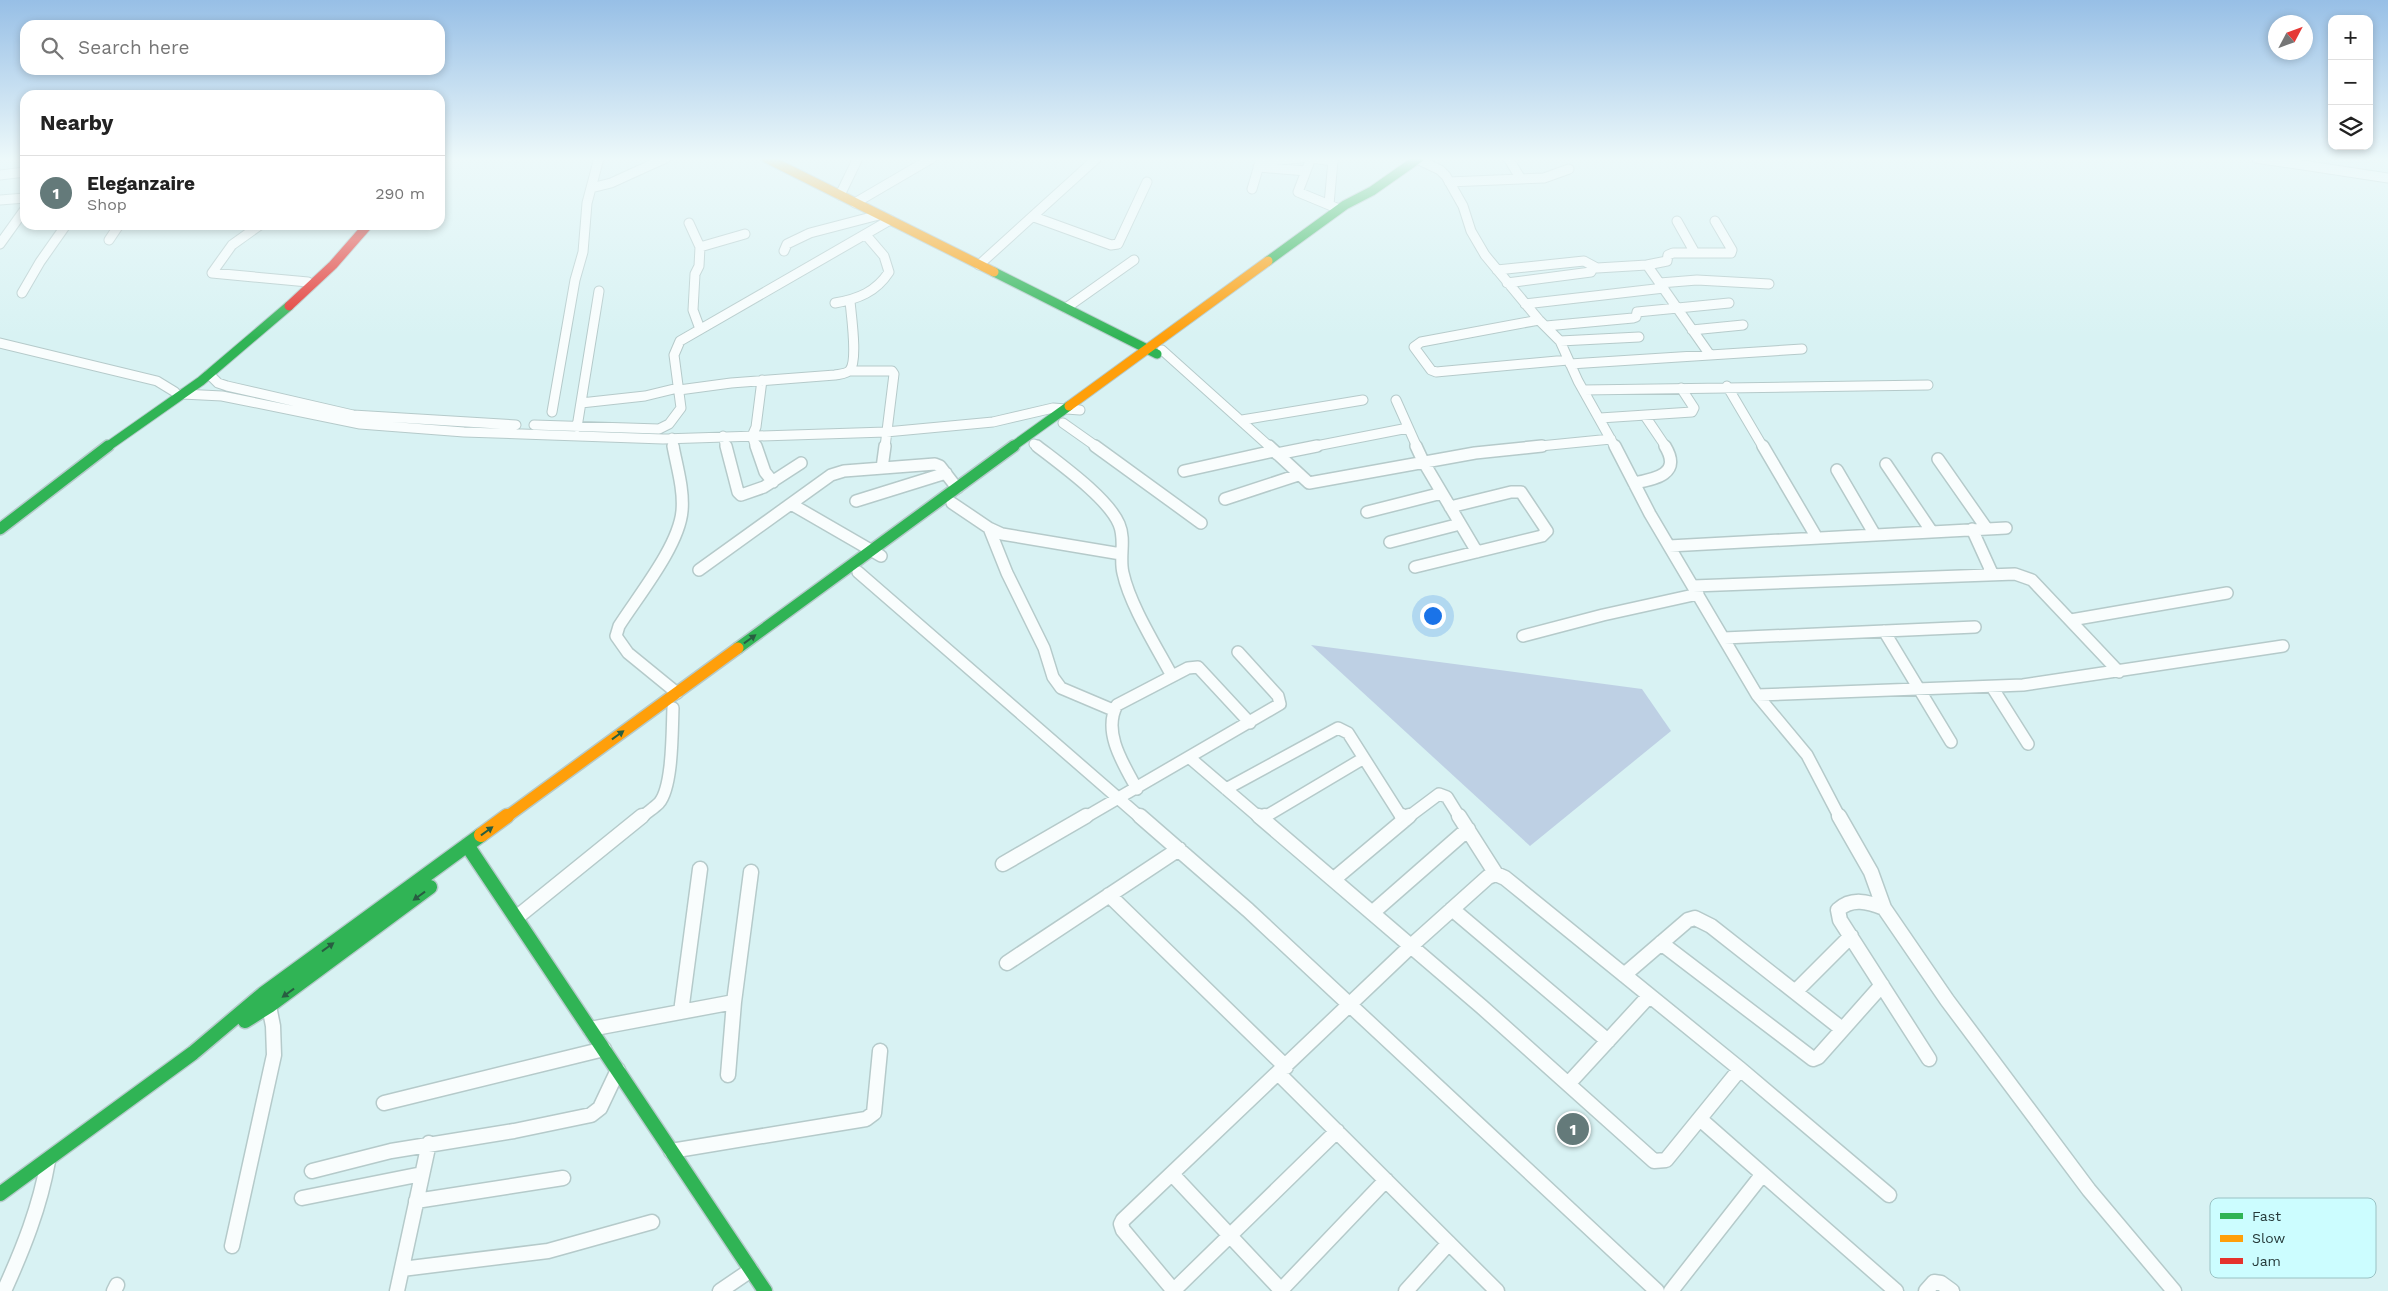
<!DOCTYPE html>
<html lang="en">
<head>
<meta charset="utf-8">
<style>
  body { margin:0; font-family:"Work Sans",sans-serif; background:#f2f2f2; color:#222 }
  .controls { position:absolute; right:15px; top:15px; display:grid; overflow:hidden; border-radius:10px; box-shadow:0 2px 8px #0003 }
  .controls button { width:45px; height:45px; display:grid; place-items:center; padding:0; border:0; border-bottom:1px solid #e0e0e0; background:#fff; color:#222; font:25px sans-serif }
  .compass { position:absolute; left:2268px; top:15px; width:45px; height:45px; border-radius:50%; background:#fff; box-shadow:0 2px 8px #0003; rotate:49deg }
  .you { position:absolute; left:1432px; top:615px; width:18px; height:18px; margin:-12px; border:4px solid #fff; border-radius:50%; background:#1a73e8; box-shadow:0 0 0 8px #1a73e833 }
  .badge { display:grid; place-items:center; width:32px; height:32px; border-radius:50%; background:#647a7a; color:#fff; font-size:16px; font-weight:700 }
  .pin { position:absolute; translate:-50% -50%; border:2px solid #fff; box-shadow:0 1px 5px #0006 }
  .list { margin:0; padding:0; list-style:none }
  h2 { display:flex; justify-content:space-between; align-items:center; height:65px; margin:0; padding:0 20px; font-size:21px }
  h2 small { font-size:16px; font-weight:400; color:#767676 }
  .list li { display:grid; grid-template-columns:32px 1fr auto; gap:15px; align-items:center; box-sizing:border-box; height:75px; padding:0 20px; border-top:1px solid #e0e0e0 }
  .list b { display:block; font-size:19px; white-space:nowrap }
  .list p { margin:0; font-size:16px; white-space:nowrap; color:#767676 }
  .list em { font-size:16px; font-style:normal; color:#767676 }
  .icon { flex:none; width:28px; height:28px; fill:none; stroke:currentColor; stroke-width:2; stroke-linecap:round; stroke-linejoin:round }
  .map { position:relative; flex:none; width:2388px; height:1291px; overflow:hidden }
  .search { position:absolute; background:#fff; box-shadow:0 2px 8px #0003; left:20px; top:20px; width:425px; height:55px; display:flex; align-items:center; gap:12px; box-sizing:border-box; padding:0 18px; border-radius:15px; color:#767676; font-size:19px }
  .panel { position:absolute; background:#fff; box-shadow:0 2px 8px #0003; left:20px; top:90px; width:425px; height:140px; border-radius:15px }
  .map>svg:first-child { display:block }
  .water { fill:#bed0e4 }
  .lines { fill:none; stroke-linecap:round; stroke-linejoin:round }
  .street-far2-casing { stroke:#b5caca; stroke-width:11 }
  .street-far1-casing { stroke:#b5caca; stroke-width:14 }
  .street-casing { stroke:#b5caca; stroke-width:17 }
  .fast-far2-casing { stroke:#b5caca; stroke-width:11 }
  .fast-far1-casing { stroke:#b5caca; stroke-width:14 }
  .fast-casing { stroke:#b5caca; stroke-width:17 }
  .slow-far2-casing { stroke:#b5caca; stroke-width:11 }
  .slow-far1-casing { stroke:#b5caca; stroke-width:14 }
  .slow-casing { stroke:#b5caca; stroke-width:17 }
  .jam-casing { stroke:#b5caca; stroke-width:11 }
  .street-far2 { stroke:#f9fdfd; stroke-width:9 }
  .street-far1 { stroke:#f9fdfd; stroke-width:11 }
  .street { stroke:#f9fdfd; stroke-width:14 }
  .fast-far2 { stroke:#30b455; stroke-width:9 }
  .fast-far1 { stroke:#30b455; stroke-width:11 }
  .fast { stroke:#30b455; stroke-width:14 }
  .slow-far2 { stroke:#ff9f0a; stroke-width:9 }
  .slow-far1 { stroke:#ff9f0a; stroke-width:11 }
  .slow { stroke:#ff9f0a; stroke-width:14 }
  .jam { stroke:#e5322d; stroke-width:9 }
  .oneway { fill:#285e41 }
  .key { fill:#ccfdff; stroke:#9ac2c4; stroke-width:1 }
  .key-label { font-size:14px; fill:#253939 }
</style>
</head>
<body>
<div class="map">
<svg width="2388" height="1291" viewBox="0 0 2388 1291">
  <rect width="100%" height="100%" fill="#d8f2f3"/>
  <!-- water -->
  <path class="water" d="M1311 645 1642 689 1671 731 1530 846Z"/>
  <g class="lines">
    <!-- street-far2 casing -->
    <g class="street-far2-casing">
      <path id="street-far2" d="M1311 158 1298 192 1339 209
        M1312 158 1333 161 1329 204
        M1508 158 1521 179
        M2256 158 2388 178
        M1417 159 1440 170 1446 176 1463 206 1471 231 1485 255 1539 320 1560 341 1578 381 1615 447
        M1258 167 1306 171
        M0 175 25 172
        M1449 182 1544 178 1569 169
        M591 188 611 183 666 158
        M1252 189 1260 162 1301 158
        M840 195 858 158
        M0 200 25 198
        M855 203 932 158
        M1034 217 1111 245 1118 244 1147 182
        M1677 221 1695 253
        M689 223 700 247 699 266 695 274 693 310 700 329
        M260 225 232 245 212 273 308 282
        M109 240 119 225
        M0 244 25 209
        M700 247 745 234
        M784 251 787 244 810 233 879 215
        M979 265 1097 158
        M1647 265 1667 261 1668 255 1673 253H1731L1732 250 1715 221
        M1497 270 1584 261 1597 268 1647 265 1710 355
        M1507 283 1591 272 1593 268
        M1660 283 1697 280 1769 284
        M22 293 40 262 66 225
        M835 303C858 299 876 292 889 272L884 256 866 235
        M1525 304 1664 288
        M1066 308 1134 260
        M1539 320 1421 342 1414 347 1431 370 1436 372 1568 360
        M1546 326 1633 318 1636 317 1637 312 1729 303
        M1692 330 1743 325
        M1560 341 1639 337
        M0 343 157 381 175 392
        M1162 350 1270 447
        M1570 364 1802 349
        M850 371H892L894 374 885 447
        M209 374 218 383 227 386 353 415 516 425
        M1727 386 1763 447
        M679 390 731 383 835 375C840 374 847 374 850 370 858 360 851 314 850 301
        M1583 390 1928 385
        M182 394 222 396 360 424 464 432 663 439 886 432 993 422 1053 408 1080 410
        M1396 400 1417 447
        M581 403 645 396 678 388
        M552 412 575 280 583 252 587 203 599 158
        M1645 416 1666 447
        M1600 418 1692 412 1694 408 1681 388
        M1242 420 1363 400
        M1063 423 1097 447
        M534 425 659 429 669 424 681 408 674 355 680 341 890 220
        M577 427 599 291
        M723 436 726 447
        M672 438 674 447
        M1034 444 1038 447
        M756 447 752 436 756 427 762 380
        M1311 447 1408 428
        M1530 447 1611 439"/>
    </g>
    <!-- street-far1 casing -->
    <g class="street-far1-casing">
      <path id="street-far1" d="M673 446C677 467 684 490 682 511 679 546 638 596 619 626L616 636 628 653 677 693
        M726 446 738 492 741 495 764 487 801 463
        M756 446 765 472 773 482
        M1037 446C1060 464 1108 498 1119 524 1126 540 1119 557 1123 573 1130 605 1156 646 1172 676
        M1095 446 1201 523
        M1269 446 1309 483 1475 453 1542 446
        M1416 446 1423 461 1477 552
        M1615 446 1650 514 1757 695 1807 755 1840 818
        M1763 446 1817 538
        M1277 454 1317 446
        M1938 459 1987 529
        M1886 464 1932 532
        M882 468 885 446
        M1837 470 1875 535
        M1184 471 1274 451
        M1634 483C1656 479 1682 474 1665 446
        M1225 499 1298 475
        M856 501 946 473
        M952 503 989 528 1002 534 1121 554
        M791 504 881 556
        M1367 512 1442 493
        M989 528 1007 573 1044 648 1053 677 1061 688 1113 710
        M1972 529 1992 573
        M1390 542 1460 524
        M1669 546 2006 528
        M1415 567 1542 536 1547 531 1521 492H1511L1450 507
        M699 570 831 475 844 471 935 464 940 466 957 488
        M858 572 1141 818
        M1693 586 2015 574 2032 580 2119 672
        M2071 620 2227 593
        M1884 631 1951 742
        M1523 636 1603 615 1698 594
        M1724 638 1975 627
        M1992 687 2028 744
        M1757 695 2023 685 2283 646
        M1190 758 1260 818
        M1137 789C1124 765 1102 732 1117 705L1188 668 1198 667 1250 723
        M1226 789 1338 728 1348 733 1402 818
        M641 818C646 813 654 808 659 803 673 787 672 730 673 708
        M1084 818 1280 704 1278 696 1238 652
        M1263 818 1364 758
        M1407 818 1439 794 1447 797 1460 818"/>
    </g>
    <!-- street casing -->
    <g class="street-casing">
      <path id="street" d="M1140 816 1248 910 1657 1291
        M1259 816 1482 1007 1654 1161 1666 1160 1740 1069
        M1402 816 1404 820
        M1459 816 1496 874
        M1839 816 1871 872 1884 908 1947 1000 2089 1190 2174 1291
        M1262 818 1265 816
        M1003 864 1086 816
        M1334 879 1409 816
        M1109 895 1286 1067
        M1884 908C1868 902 1852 897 1838 910L1840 920 1929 1059
        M1452 909 1608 1041
        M1372 913 1468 829
        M516 918 642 816
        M1661 943 1813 1059 1818 1057 1882 985
        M1007 963 1179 849
        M1624 975 1688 920 1695 918 1711 926 1842 1029
        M1795 992 1851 936
        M681 1012 700 869
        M590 1029 734 1002
        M1279 1074 1497 1291
        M728 1075 734 1002 751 872
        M1569 1083 1649 996
        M384 1103 604 1049
        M1700 1119 1896 1291
        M671 1151 866 1119 874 1113 880 1051
        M312 1171 391 1151 514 1131 591 1115 600 1108 618 1070
        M1172 1174 1282 1291
        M302 1198 422 1174
        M416 1201 563 1178
        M232 1246 274 1055 273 1026 269 1006
        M402 1269 548 1251 652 1222
        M1174 1290 1337 1131
        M1281 1290 1386 1180
        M4 1291C23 1249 40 1207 48 1161
        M114 1291 117 1285
        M397 1291 429 1143
        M720 1291 751 1270
        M1174 1291 1123 1230 1121 1224 1123 1220 1411 946 1488 877 1496 874 1505 878 1740 1069 1889 1195
        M1406 1291 1449 1243
        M1671 1291 1762 1175
        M1926 1291 1934 1282 1941 1283 1952 1291"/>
    </g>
    <!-- fast-far2 casing -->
    <g class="fast-far2-casing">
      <path id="fast-far2" d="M1268 261 1345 205 1372 191 1419 158
        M994 272 1157 354
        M107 447 201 381 289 306
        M1012 447 1069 406"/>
    </g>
    <!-- fast-far1 casing -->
    <g class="fast-far1-casing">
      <path id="fast-far1" d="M0 529 108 446
        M738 648 1014 446"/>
    </g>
    <!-- fast casing -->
    <g class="fast-casing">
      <path id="fast" d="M467 845 765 1291
        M245 1021 269 1006 430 887
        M0 1194 193 1053 263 994 481 835"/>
    </g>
    <!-- slow-far2 casing -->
    <g class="slow-far2-casing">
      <path id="slow-far2" d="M766 158 994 272
        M1069 406 1268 261"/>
    </g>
    <!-- slow-far1 casing -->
    <g class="slow-far1-casing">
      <path id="slow-far1" d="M505 818 738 648"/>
    </g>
    <!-- slow casing -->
    <g class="slow-casing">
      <path id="slow" d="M481 835 507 816"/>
    </g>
    <!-- jam casing -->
    <g class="jam-casing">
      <path id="jam" d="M289 306 333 265 368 225"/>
    </g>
    <!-- street-far2 -->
    <use href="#street-far2" class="street-far2"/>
    <!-- street-far1 -->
    <use href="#street-far1" class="street-far1"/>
    <!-- street -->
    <use href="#street" class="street"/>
    <!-- fast-far2 -->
    <use href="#fast-far2" class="fast-far2"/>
    <!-- fast-far1 -->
    <use href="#fast-far1" class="fast-far1"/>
    <!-- fast -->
    <use href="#fast" class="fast"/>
    <!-- slow-far2 -->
    <use href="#slow-far2" class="slow-far2"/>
    <!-- slow-far1 -->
    <use href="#slow-far1" class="slow-far1"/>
    <!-- slow -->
    <use href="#slow" class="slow"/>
    <!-- jam -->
    <use href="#jam" class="jam"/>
  </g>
  <!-- one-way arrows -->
  <defs><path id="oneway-solid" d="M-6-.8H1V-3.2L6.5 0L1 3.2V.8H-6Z" transform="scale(1.25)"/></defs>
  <g class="oneway">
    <use href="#oneway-solid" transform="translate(750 639) rotate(-36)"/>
    <use href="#oneway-solid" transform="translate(618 735) rotate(-36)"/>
    <use href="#oneway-solid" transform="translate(487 831) rotate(-36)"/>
    <use href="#oneway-solid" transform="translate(419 896) rotate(144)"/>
    <use href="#oneway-solid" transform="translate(328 947) rotate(-36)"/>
    <use href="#oneway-solid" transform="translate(288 993) rotate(144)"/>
  </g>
  <!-- sky -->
  <linearGradient id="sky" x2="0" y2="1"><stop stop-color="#97bfe6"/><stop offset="0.47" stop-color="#edf9fa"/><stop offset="1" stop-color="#edf9fa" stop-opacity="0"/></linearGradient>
  <rect width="2388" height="338" fill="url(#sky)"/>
  <!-- legend -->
  <rect x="2210" y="1198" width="166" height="80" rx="8" class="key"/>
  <rect x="2220" y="1213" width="23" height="6" fill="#30b455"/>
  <rect x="2220" y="1235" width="23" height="7" fill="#ff9f0a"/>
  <rect x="2220" y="1258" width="23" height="6" fill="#e5322d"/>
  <g class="key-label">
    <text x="2252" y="1221">Fast</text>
    <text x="2252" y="1243">Slow</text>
    <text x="2252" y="1266">Jam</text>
  </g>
</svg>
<div class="controls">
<button>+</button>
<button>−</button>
<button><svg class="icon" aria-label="layers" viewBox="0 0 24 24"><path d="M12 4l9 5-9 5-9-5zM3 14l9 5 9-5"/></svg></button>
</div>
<svg class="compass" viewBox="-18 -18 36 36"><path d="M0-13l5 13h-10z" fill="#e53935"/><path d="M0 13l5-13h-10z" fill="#767676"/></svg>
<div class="you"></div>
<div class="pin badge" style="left:1573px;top:1129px">1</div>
<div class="search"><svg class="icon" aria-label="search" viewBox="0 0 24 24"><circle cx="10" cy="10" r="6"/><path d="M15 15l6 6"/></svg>Search here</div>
<section class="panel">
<h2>Nearby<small></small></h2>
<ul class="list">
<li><span class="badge">1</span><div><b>Eleganzaire</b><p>Shop</p></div><em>290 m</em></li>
</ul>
</section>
</div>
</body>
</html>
